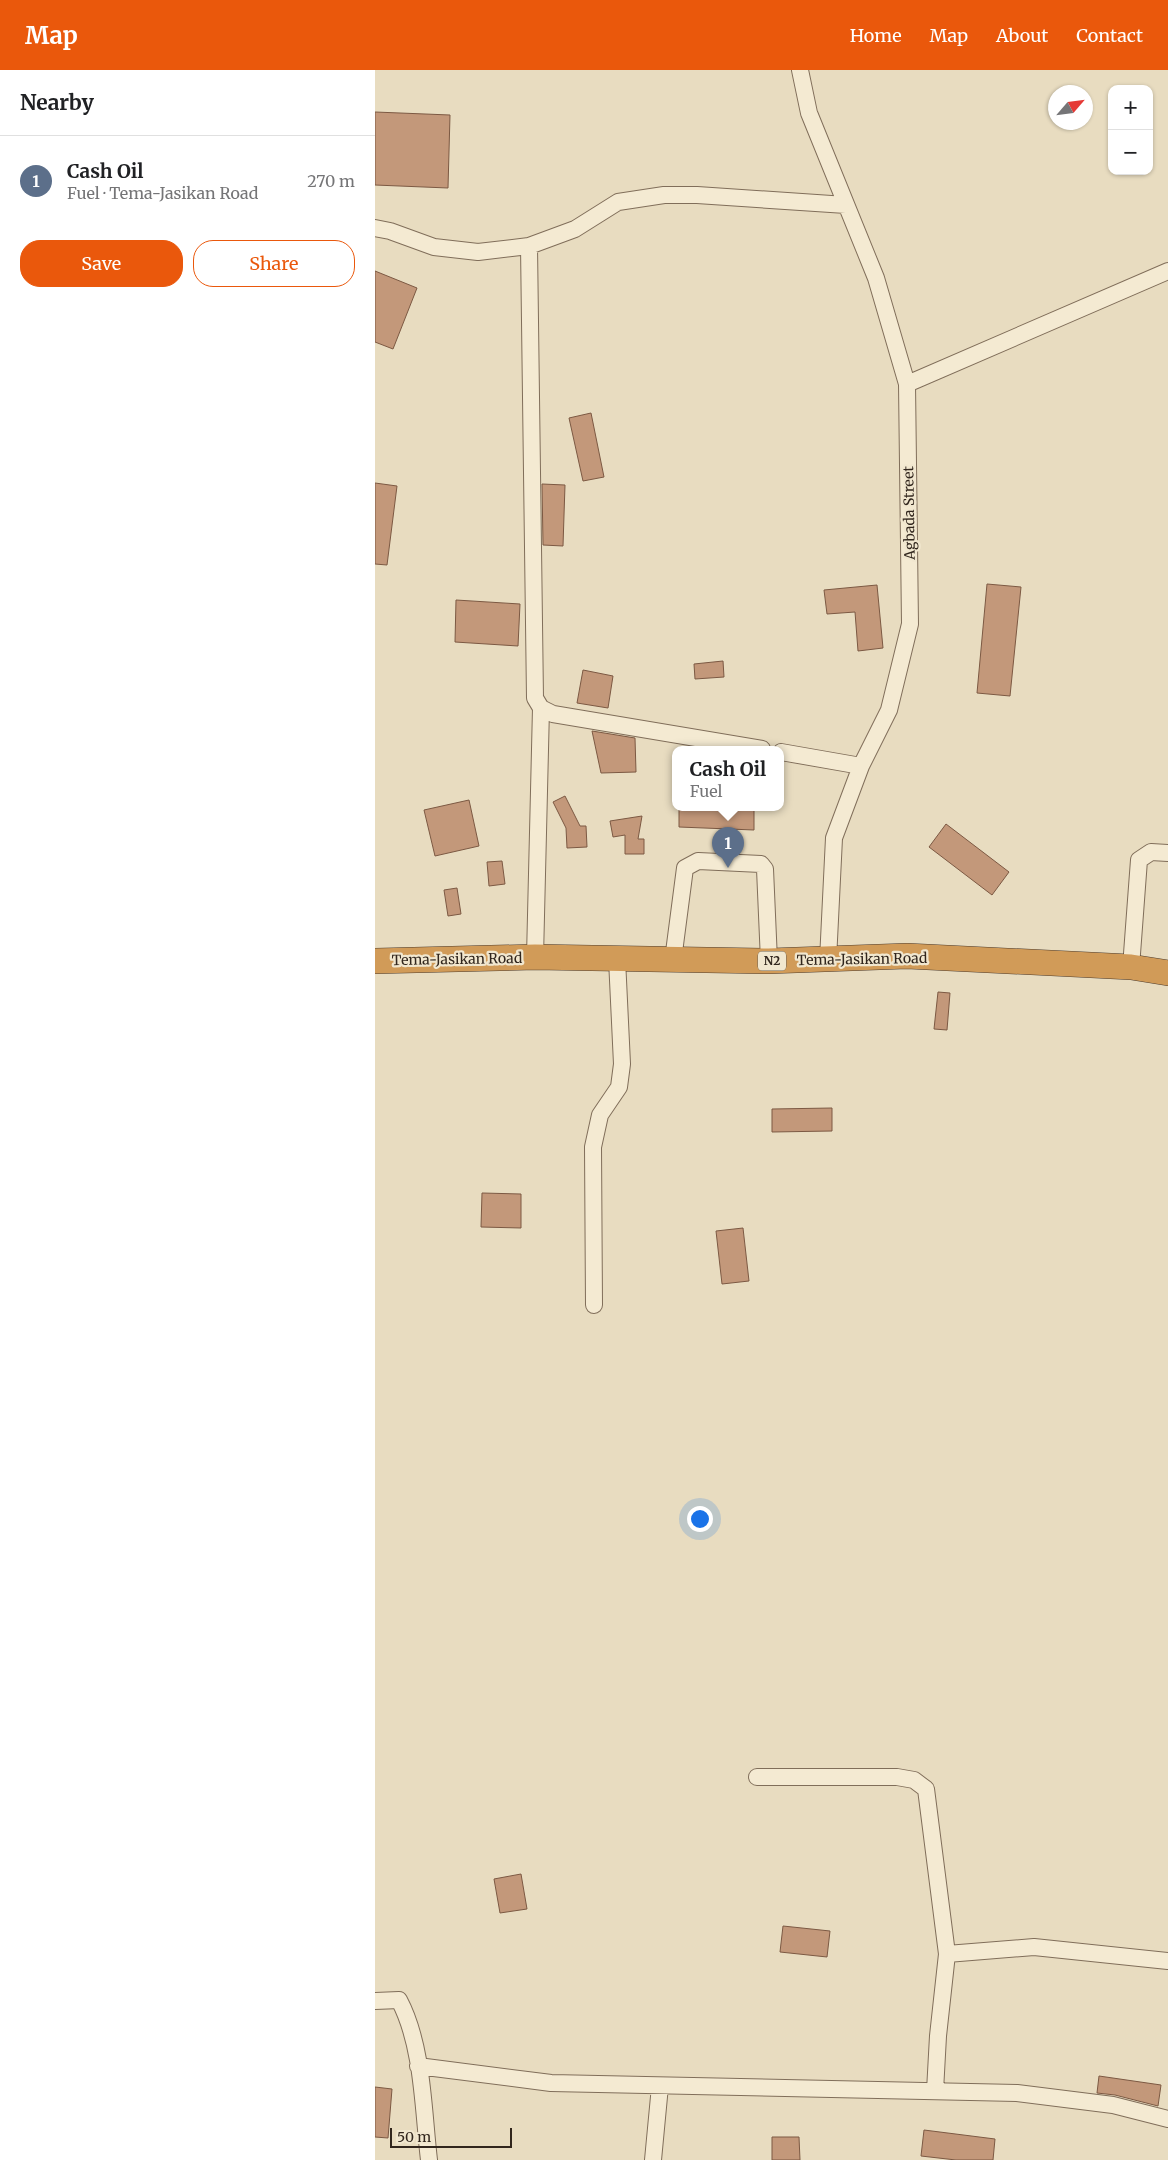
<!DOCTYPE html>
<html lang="en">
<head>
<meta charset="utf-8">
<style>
  body { margin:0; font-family:Merriweather,serif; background:#f2f2f2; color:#202124 }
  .controls { position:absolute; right:15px; top:15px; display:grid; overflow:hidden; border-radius:10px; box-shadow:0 1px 4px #0004 }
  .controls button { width:45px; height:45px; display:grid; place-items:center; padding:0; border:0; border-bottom:1px solid #e0e0e0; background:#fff; color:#202124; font:25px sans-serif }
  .compass { position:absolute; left:673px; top:15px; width:45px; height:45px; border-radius:50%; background:#fff; box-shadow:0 1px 4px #0004; rotate:62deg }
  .scale { position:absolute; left:15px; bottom:12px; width:122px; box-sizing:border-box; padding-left:5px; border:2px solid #31261d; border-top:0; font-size:14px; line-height:18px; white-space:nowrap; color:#31261d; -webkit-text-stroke:4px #f1e7cf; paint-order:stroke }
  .you { position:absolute; left:324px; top:1448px; width:18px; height:18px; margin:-12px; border:4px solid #fff; border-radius:50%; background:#1a73e8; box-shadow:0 0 0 8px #1a73e833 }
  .badge { display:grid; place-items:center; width:32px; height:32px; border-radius:50%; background:#ea580c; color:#fff; font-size:16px; font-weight:700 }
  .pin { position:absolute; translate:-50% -41px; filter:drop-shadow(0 1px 2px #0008) }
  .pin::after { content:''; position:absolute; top:26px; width:18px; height:15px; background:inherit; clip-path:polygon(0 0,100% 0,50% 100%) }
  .popup { position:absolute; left:297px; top:676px; width:112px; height:65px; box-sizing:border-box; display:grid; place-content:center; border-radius:10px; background:#fff; filter:drop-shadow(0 1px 4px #0005); font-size:16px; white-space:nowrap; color:#757577 }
  .popup b { font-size:19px; color:#202124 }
  .popup::after { content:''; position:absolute; left:50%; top:100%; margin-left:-10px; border:10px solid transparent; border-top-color:#fff }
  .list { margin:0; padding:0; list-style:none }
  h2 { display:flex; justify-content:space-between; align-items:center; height:65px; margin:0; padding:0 20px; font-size:21px }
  h2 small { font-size:16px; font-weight:400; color:#757577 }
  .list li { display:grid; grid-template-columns:32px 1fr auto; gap:15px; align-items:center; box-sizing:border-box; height:90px; padding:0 20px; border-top:1px solid #e0e0e0 }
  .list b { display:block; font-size:19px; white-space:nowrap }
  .list p { margin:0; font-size:16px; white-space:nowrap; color:#757577 }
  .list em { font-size:16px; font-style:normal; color:#757577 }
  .actions { display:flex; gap:10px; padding:15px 20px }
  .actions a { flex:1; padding:11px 0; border:1px solid #ea580c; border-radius:20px; text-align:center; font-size:18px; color:#ea580c }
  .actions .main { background:#ea580c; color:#fff }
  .map { position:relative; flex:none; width:793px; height:2090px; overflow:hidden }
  header { display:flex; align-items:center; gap:30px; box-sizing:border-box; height:70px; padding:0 25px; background:#ea580c; color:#fff }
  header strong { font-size:24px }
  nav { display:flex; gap:28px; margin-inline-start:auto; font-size:18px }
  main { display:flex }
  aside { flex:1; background:#fff }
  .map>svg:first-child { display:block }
  .building { fill:#c3987a; stroke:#7c5943 }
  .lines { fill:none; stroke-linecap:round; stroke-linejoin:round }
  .minor-casing { stroke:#806e5a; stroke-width:18 }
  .highway-casing { stroke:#4e3d2e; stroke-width:26 }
  .minor { stroke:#f4ead2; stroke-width:16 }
  .highway { stroke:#d19b58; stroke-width:25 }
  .labels { text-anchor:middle; stroke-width:4.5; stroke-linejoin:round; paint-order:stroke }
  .shield { fill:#f1e7cf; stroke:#6b6052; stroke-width:1 }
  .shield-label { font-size:12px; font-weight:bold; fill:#31261d }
  .street-label { font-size:14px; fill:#31261d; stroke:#f1e7cf }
</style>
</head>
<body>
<header>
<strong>Map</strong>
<nav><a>Home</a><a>Map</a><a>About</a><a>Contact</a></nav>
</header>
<main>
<aside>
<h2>Nearby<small></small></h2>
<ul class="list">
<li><span class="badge" style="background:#5c6f8a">1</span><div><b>Cash Oil</b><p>Fuel · Tema-Jasikan Road</p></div><em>270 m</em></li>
</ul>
<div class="actions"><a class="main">Save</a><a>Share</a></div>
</aside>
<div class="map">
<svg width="793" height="2090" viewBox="0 0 793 2090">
  <rect width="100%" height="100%" fill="#e8dcc0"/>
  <!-- building -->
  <path class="building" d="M0 42 75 45 73 118 0 115Z
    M0 201 42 218 18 279 0 272Z
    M216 343 229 407 208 411 194 348Z
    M0 413 22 416 12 495 0 494Z
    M167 414 190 415 188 476 168 475Z
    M612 514 646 517 635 626 602 623Z
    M502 515 508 578 483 581 480 542 452 544 449 520Z
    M81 530 145 534 143 576 80 572Z
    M348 591 349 607 320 609 319 594Z
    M208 600 238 606 233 638 202 633Z
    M217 661 260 668 261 702 226 703Z
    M190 726 205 756H211L212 777 192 778 191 758 178 732Z
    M94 730 104 776 60 786 49 740Z
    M304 737H379V760L304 757Z
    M267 746 263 769H269V784H250V765L238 767 235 751Z
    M571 754 634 802 617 825 554 777Z
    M127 791 130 814 114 816 112 792Z
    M82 818 86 844 73 846 69 820Z
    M563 922 575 923 572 960 559 959Z
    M457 1038V1061L397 1062V1039Z
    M107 1123 146 1124V1158L106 1157Z
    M368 1158 374 1211 347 1214 341 1161Z
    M146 1804 152 1839 125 1843 119 1809Z
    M408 1856 455 1861 452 1887 405 1882Z
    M724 2006 786 2015 783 2036 740 2025 722 2023Z
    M0 2017 17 2019 13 2068 0 2067Z
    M549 2060 620 2069 618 2090H581L546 2086Z
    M397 2067H424L425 2090H397Z"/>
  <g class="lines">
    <!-- minor casing -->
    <g class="minor-casing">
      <path id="minor" d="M425 0 434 43 501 208 532 314 535 554 514 640 486 696 459 768 453 890
        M0 158 15 161 59 177 103 182 154 176 200 159 243 132 289 125H322L471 135
        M154 176 160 628 166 638 178 644 387 679
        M532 314 793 201
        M406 682 486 696
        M160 887 166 638
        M298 890 310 798 323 791 386 794 390 799 394 891
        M756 897 764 790 776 782 793 783
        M219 1235 218 1077 225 1045 244 1017 247 994 242 889
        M382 1707H522L539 1710 551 1719 572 1884 563 1966 560 2021
        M572 1884 659 1877 793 1891
        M0 1931 24 1930C48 1975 48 2039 54 2090
        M43 1996 176 2013 642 2023 738 2035 793 2049
        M278 2090 285 2016"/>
    </g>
    <!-- highway casing -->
    <g class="highway-casing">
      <path id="highway" d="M0 891 160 887 394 891 532 886 756 897 793 903"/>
    </g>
    <!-- minor -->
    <use href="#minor" class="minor"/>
    <!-- highway -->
    <use href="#highway" class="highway"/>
  </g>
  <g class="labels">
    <!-- shield labels -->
    <rect class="shield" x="383" y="881.5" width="28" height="19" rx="4"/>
    <g class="shield-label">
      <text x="397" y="895">N2</text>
    </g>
    <!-- street labels -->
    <g class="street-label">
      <text transform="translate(534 443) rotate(-91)" y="5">Agbada Street</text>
      <text transform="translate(82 889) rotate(-1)" y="5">Tema-Jasikan Road</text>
      <text transform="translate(487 889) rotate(-1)" y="5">Tema-Jasikan Road</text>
    </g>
  </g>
</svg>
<div class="controls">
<button>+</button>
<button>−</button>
</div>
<svg class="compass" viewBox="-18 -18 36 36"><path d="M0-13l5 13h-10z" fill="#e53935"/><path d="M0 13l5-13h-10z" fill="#757577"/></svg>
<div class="scale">50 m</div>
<div class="you"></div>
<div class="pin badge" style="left:353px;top:798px;background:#5c6f8a">1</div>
<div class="popup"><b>Cash Oil</b>Fuel</div>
</div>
</main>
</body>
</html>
